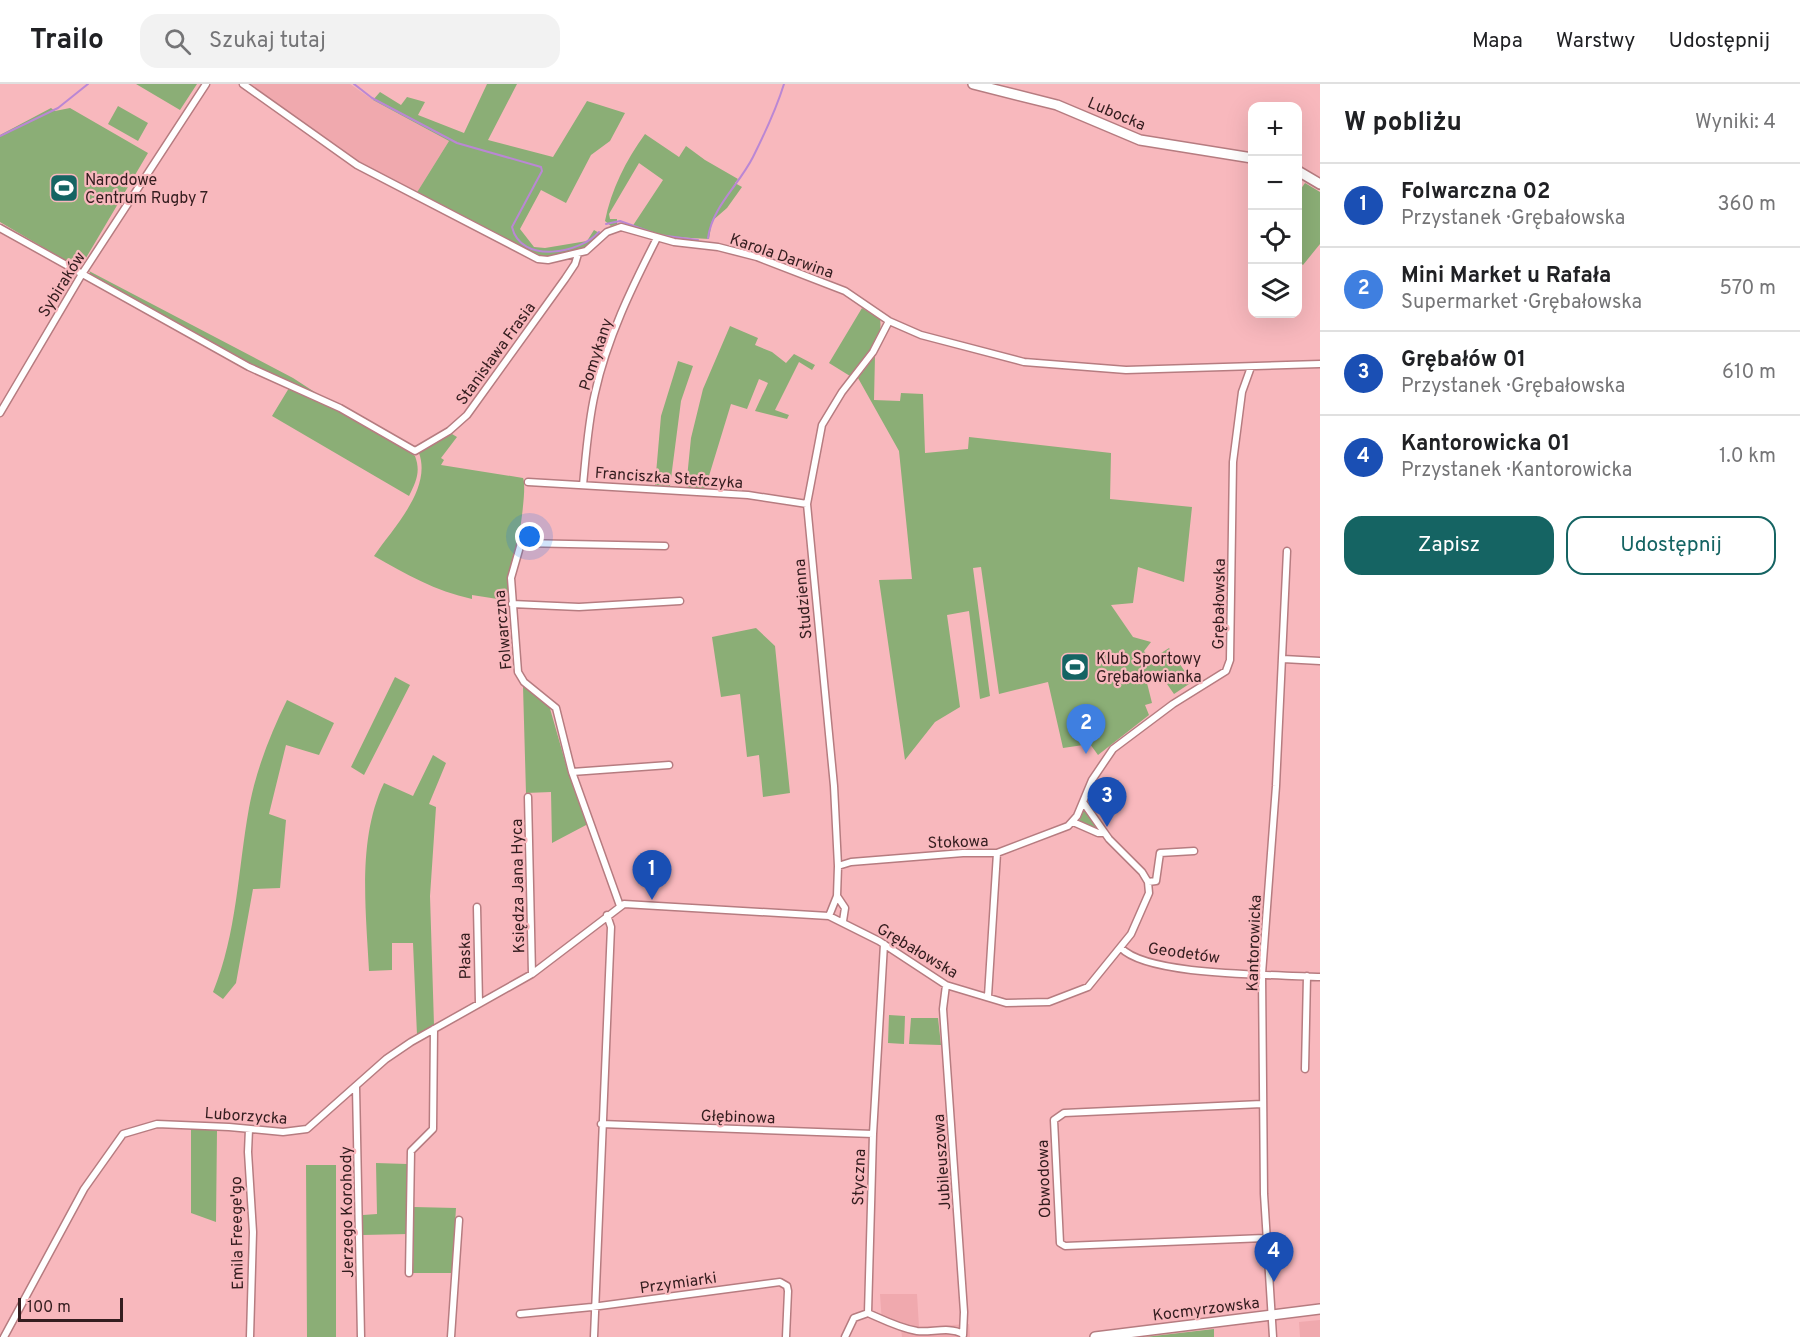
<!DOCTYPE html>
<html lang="pl">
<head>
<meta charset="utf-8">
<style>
  body { margin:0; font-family:Overpass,sans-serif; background:#f2f2f2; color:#202124 }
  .controls { position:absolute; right:18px; top:18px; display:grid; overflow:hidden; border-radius:12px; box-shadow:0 6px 24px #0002 }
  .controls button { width:54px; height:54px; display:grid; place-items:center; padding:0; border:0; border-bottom:2px solid #e0e0e0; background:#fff; color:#202124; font:30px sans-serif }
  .scale { position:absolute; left:18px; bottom:15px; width:105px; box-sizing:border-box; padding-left:6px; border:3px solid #341d1f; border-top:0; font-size:16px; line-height:21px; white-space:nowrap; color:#341d1f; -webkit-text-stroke:4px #f8b8bd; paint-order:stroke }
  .you { position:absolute; left:530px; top:453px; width:21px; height:21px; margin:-15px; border:4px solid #fff; border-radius:50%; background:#1a73e8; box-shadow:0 0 0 9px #1a73e833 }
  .badge { display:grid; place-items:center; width:39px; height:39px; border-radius:50%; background:#156463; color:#fff; font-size:20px; font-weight:700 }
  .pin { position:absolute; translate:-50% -50px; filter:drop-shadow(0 2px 3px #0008) }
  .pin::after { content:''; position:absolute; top:32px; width:21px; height:18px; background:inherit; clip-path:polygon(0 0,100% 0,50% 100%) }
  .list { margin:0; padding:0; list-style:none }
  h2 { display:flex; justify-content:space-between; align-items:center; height:78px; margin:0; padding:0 24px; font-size:26px }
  h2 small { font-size:20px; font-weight:400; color:#757577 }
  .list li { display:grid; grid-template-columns:39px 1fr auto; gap:18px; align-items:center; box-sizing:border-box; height:84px; padding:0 24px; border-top:2px solid #e0e0e0 }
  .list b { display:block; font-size:22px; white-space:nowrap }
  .list p { margin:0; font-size:20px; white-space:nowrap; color:#757577 }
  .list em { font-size:20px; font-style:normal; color:#757577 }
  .actions { display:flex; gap:12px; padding:18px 24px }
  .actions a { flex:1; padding:14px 0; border:2px solid #156463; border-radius:18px; text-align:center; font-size:21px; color:#156463 }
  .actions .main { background:#156463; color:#fff }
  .icon { flex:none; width:33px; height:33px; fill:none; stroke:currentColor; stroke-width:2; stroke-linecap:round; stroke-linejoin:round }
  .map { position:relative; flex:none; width:1320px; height:1253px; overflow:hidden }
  header { display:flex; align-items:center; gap:36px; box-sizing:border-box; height:84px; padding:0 30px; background:#fff; border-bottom:2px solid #e0e0e0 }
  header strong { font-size:28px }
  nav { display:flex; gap:33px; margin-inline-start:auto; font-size:21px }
  .search { width:420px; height:54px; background:#f2f2f2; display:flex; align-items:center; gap:15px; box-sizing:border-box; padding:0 21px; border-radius:18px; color:#757577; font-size:22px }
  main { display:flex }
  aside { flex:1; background:#fff }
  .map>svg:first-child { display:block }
  .built { fill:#f0a9ae }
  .green { fill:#8bae76 }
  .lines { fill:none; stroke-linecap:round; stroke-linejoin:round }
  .stream { stroke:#ba87d4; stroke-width:2 }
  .street-casing { stroke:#b67c80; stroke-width:9 }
  .secondary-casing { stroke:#b67c80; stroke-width:12 }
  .street { stroke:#fff; stroke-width:6 }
  .secondary { stroke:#fff; stroke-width:9 }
  .labels { text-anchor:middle; stroke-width:4.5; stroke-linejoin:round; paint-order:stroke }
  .street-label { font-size:16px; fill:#341d1f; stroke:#f8b8bd }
  .poi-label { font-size:16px; fill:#341d1f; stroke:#f8b8bd; text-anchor:start }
</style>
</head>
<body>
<header>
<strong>Trailo</strong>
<div class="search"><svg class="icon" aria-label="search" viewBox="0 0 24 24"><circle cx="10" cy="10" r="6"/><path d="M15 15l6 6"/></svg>Szukaj tutaj</div>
<nav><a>Mapa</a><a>Warstwy</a><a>Udostępnij</a></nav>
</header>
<main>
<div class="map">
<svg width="1320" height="1253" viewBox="0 0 1320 1253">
  <rect width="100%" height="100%" fill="#f8b8bd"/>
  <!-- built -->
  <path class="built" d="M251 0H350L373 16 449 57 416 110 341 67Z
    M880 1210H917L919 1243 969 1240 970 1253H902L901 1245 882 1239Z
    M1320 1236V1253H1300L1299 1238Z"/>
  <!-- green -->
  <path class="green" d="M136 0H197L180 26Z
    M487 0H517L488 56 553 73 587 17 625 29 610 57 591 71 566 119 541 106 520 145 534 163 545 164 587 157 594 146 601 150 578 169 570 166 565 174 552 175 543 173 416 110 449 57 373 16 380 8 401 21 407 13 425 18 418 31 464 49Z
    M118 22 148 39 138 57 108 40Z
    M51 24 55 27 70 24 148 69 83 179 73 181 0 138V51Z
    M645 50 679 73 686 62 705 76 738 95 735 99 742 103 727 124 712 137 709 155 657 152 632 143 663 96 639 79 609 130 610 135H617V140L611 142 605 137C611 106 626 76 645 50Z
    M1305 99 1320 108V160L1303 181 1298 177V109Z
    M89 187 293 294 330 318 272 292 91 191Z
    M862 224 880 235C884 257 863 276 850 292L829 279Z
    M730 242 758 254 755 261 772 268 786 279 794 270 815 281 812 286 799 278 775 326 789 331 787 335 755 327 768 299 759 295 747 325 731 320 705 405 686 404 691 354 703 305Z
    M875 272 874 316 900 317 901 309 923 310 925 369 968 365 969 353 1111 369 1110 415 1192 423 1184 498 1138 483 1133 519 1111 521 1133 553 1151 558 1144 567 1150 576 1169 564 1192 598 1174 610 1160 590 1147 599 1152 619 1145 621 1149 631 1098 671 1090 660 1063 664 1048 598 999 610 981 483 973 484 990 612 980 615 969 527 947 531 960 623 935 638 905 676 879 496 912 495 899 367 858 294Z
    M678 277 693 282 681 317 670 402 655 401 661 332Z
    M289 304 349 331 415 372C421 388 416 398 409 412L272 332Z
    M452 350 457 353 441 374 444 376 441 381 523 394C529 405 511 508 504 516L472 511V515C435 507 406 490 374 472 393 444 432 405 419 369Z
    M756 544 775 562 790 709 763 713 759 671 747 673 740 610 721 613 712 553Z
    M395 593 410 601 364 691 351 683Z
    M523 602 549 621 569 691 588 740 552 759 551 708 526 709Z
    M287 616 334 639 319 671 286 661 269 730 286 736 280 804 253 805 236 899 223 915 213 908C237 850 238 785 249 724 256 686 270 651 287 616Z
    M433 671 446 679 429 720 436 723 430 812 434 941 417 951 413 859H392V886L369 887C366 826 357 755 384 699L413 712Z
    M1084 725 1087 726 1097 746 1079 738Z
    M889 931 905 932 904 960 888 959Z
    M911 934H938L941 961 909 960Z
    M191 1043 217 1046 216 1138 191 1129Z
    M376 1079 407 1080 408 1150 363 1151V1131L377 1130Z
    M306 1081H336V1253H307Z
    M414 1123 456 1124 452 1189H413Z
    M1214 1245V1253H1145Z"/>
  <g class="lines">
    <!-- stream -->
    <path class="stream" d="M354 0 372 14 457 59 541 83 542 87 512 143C521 181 581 169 599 148
      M0 52 58 24 88 0
      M606 140 620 137 659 151 698 156
      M708 154C712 123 739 101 753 73 765 49 776 26 784 0"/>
    <!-- street casing -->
    <g class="street-casing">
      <path id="street" d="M243 0 357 81 538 175 548 176 586 167 607 148 621 143 674 158 718 163 757 173 845 207 889 237 921 251 1024 278 1126 286 1320 280
        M0 144 249 283 340 324 415 367 449 347 467 331 565 195 575 180 578 170
        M0 329 82 190 206 0
        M528 398 748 411 807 420
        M583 401C586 370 588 339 595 309 607 254 632 203 657 154
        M512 520 579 523 680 517
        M1283 575 1320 577
        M572 688 669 681
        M528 713 532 890
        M1073 738 1098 749H1104
        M838 782 851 778 963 769H997L1068 742 1077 732 1092 696 1113 665 1173 620 1226 587 1230 576 1233 378 1242 308 1251 283
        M1148 798 1156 797 1160 769 1194 767
        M837 812 845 824 843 837
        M620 822 572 688 556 624 524 598 518 588 511 494 521 459 665 462
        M477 823 479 919
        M829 832 837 812 838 782 834 702 807 420 822 341 842 308 873 268 889 237
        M884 860 873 1050 868 1229C884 1236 899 1244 917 1247 931 1249 949 1242 963 1250
        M1121 864C1149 893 1277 890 1320 893
        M946 901 943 925 964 1228 963 1251
        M988 912 997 769
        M1305 985 1307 892
        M356 1003 361 1253
        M1262 1020 1064 1029 1054 1036 1060 1159 1065 1162 1265 1154
        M601 1040 873 1050
        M249 1045 248 1068 253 1148 250 1253
        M409 1189 411 1067 433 1045 434 945
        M520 1230 592 1223 780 1198 787 1202 788 1207 786 1253
        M4 1253 84 1105 123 1050 157 1040 229 1043 283 1048 307 1045 386 975 411 958 532 890 624 820 829 832 879 857 946 901 1006 919 1049 918 1088 903 1131 850 1149 809 1148 798 1142 788 1109 755 1083 718
        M451 1253 459 1136
        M594 1253 611 843 607 831
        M845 1253 854 1234 868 1229
        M1273 1253 1264 1110 1262 890 1276 702 1287 467"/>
    </g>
    <!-- secondary casing -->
    <g class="secondary-casing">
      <path id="secondary" d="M973 0 1057 21 1140 56 1252 74
        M1298 87 1320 100
        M1095 1253 1320 1225"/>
    </g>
    <!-- street -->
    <use href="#street" class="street"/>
    <!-- secondary -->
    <use href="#secondary" class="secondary"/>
  </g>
  <!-- icons -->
  <defs>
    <g id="stadium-square" transform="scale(1.5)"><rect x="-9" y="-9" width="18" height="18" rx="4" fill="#156463" stroke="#f8b8bd"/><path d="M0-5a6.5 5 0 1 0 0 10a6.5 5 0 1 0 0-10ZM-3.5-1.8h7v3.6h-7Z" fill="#fff"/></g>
  </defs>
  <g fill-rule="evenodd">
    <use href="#stadium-square" x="64" y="104"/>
    <use href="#stadium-square" x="1075" y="583"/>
  </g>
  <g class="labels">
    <!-- street labels -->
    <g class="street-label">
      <text transform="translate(1117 29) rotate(23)" y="6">Lubocka</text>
      <text transform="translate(782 171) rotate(19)" y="6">Karola Darwina</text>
      <text transform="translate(61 200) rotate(-58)" y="6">Sybiraków</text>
      <text transform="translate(495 269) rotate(-54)" y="6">Stanisława Frasia</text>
      <text transform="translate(595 270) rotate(-72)" y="6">Pomykany</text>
      <text transform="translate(669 393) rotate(4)" y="6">Franciszka Stefczyka</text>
      <text transform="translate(802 515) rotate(-95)" y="6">Studzienna</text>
      <text transform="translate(1218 520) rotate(-89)" y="6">Grębałowska</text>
      <text transform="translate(502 546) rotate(-95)" y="6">Folwarczna</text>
      <text transform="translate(958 757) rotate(-2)" y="6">Stokowa</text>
      <text transform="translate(517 802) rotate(-91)" y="6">Księdza Jana Hyca</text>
      <text transform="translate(1253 859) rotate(-88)" y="6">Kantorowicka</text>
      <text transform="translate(918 866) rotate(31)" y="6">Grębałowska</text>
      <text transform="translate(1184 868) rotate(8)" y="6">Geodetów</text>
      <text transform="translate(464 872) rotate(-91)" y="6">Płaska</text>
      <text transform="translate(246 1031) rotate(4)" y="6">Luborzycka</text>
      <text transform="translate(738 1032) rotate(2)" y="6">Głębinowa</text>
      <text transform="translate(941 1078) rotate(-94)" y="6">Jubileuszowa</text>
      <text transform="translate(858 1093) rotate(-88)" y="6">Styczna</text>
      <text transform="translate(1043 1095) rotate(-92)" y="6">Obwodowa</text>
      <text transform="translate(346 1128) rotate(-91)" y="6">Jerzego Korohody</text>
      <text transform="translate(236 1149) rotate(-91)" y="6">Emila Freege'go</text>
      <text transform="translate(678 1198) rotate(-8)" y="6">Przymiarki</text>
      <text transform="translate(1206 1224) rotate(-7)" y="6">Kocmyrzowska</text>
    </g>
    <!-- poi labels -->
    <g class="poi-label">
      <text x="85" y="101">Narodowe<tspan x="85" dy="18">Centrum Rugby 7</tspan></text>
      <text x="1096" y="580">Klub Sportowy<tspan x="1096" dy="18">Grębałowianka</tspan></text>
    </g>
  </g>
</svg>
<div class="controls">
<button>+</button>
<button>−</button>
<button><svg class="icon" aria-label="locate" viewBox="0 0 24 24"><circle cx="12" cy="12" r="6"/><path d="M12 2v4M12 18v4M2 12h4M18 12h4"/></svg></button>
<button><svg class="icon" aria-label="layers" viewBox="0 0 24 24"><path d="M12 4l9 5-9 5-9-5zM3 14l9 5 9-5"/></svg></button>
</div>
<div class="scale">100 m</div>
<div class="you"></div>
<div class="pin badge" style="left:652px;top:816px;background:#1a4fb4">1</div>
<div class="pin badge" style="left:1086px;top:670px;background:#3f7fe0">2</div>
<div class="pin badge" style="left:1107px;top:743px;background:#1a4fb4">3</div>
<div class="pin badge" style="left:1274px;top:1198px;background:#1a4fb4">4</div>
</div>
<aside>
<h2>W pobliżu<small>Wyniki: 4</small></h2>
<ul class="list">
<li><span class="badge" style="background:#1a4fb4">1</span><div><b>Folwarczna 02</b><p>Przystanek · Grębałowska</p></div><em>360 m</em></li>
<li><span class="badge" style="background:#3f7fe0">2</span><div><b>Mini Market u Rafała</b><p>Supermarket · Grębałowska</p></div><em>570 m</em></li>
<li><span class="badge" style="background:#1a4fb4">3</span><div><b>Grębałów 01</b><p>Przystanek · Grębałowska</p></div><em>610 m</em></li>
<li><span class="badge" style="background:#1a4fb4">4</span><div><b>Kantorowicka 01</b><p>Przystanek · Kantorowicka</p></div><em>1.0 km</em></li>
</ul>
<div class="actions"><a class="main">Zapisz</a><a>Udostępnij</a></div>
</aside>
</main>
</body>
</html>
